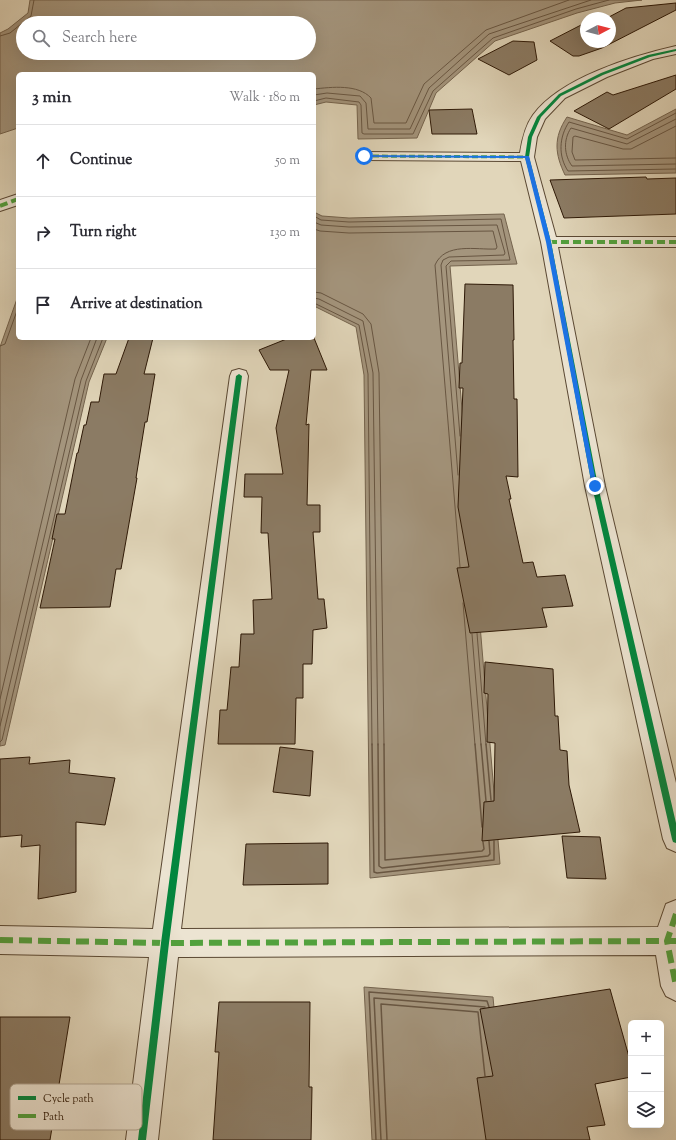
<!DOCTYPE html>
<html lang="en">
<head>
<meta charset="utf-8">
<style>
  body { margin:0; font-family:"Sorts Mill Goudy",serif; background:#f7f7f7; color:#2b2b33 }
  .controls { position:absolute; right:12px; bottom:12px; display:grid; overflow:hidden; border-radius:6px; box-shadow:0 4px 16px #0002 }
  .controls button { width:36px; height:36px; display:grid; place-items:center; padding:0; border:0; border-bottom:1px solid #e1e1e2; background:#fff; color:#2b2b33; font:20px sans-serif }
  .compass { position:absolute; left:580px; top:12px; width:36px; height:36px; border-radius:50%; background:#fff; box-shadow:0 4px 16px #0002; rotate:83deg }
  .stop { position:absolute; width:12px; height:12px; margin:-9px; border:3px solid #1a73e8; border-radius:50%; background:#fff }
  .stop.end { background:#1a73e8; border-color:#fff; box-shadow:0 1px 4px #0008 }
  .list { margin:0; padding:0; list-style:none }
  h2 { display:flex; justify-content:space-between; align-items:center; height:52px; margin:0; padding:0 16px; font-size:17px }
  h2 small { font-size:13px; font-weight:400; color:#7c7c81 }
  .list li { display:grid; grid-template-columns:26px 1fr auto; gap:12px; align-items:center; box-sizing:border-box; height:72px; padding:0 16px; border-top:1px solid #e1e1e2 }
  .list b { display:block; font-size:15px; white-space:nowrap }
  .list em { font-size:13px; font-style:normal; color:#7c7c81 }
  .icon { flex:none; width:22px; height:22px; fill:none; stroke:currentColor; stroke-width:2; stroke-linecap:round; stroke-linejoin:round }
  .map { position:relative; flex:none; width:676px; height:1140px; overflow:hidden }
  .search { position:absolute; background:#fff; box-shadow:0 4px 16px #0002; left:16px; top:16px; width:300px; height:44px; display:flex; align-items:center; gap:10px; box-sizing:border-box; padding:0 14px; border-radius:22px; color:#7c7c81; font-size:15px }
  .panel { position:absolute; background:#fff; box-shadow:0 4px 16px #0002; left:16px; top:72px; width:300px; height:268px; border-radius:6px }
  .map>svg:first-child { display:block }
  .water { fill:#a4957d; stroke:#74634d; fill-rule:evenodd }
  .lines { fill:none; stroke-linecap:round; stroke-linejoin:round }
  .shore-far1 { stroke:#685642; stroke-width:1 }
  .shore { stroke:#685642; stroke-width:1.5 }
  .building { fill:#8b7b64; stroke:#2d1806 }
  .minor-casing { stroke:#5a4833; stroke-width:2 }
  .minor { fill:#ece4d2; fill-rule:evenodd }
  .quiet-far2 { stroke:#52a13d; stroke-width:3; stroke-dasharray:6 3; stroke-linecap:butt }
  .quiet-far1 { stroke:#52a13d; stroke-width:4; stroke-dasharray:8 4; stroke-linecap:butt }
  .quiet { stroke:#52a13d; stroke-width:6; stroke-dasharray:13 6; stroke-linecap:butt }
  .cycleway-casing { stroke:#ece4d2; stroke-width:2 }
  .cycleway { fill:#00873e; fill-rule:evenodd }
  .route { fill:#1a73e8 }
  .key { fill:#ece4d2; stroke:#b3a795; stroke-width:1 }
  .key-label { font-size:11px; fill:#2d1806 }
</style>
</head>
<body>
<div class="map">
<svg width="676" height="1140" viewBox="0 0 676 1140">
  <rect width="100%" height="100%" fill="#e1d6ba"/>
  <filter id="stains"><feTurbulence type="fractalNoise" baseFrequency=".005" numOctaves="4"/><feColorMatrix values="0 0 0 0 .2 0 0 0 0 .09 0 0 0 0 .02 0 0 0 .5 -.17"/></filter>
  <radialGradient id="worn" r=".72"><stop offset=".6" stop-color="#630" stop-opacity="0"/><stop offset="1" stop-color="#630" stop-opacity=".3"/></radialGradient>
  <!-- water -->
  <path class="water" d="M30 0H642L615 3 577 13 495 41 436 93 417 138 358 139 357 105 326 102 314 105V74H18V128L0 134V33L8 29 28 13ZM23 23H309V53H23Z
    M676 109V173L565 175C555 154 553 138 567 117L627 135Z
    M314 212 322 216 349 218 504 214 517 264 450 266 500 864 370 878 364 375 356 327 314 306Z
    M18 296V338H107L89 382 5 745 0 746V347Z
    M364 987 493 997 506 1140H372Z"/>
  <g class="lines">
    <!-- shore-far1 -->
    <path class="shore-far1" d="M0 36 10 33 31 16 34 0
      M314 89C332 87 358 84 371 98L374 123H406L424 84 486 30 569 0
      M314 95 327 93 360 96 366 103 368 129H410L429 88 489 34 591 0
      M314 101 326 98 359 102 361 105 362 133 364 134H413L433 91 493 38 576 9 609 0
      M676 113 627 139 569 122C559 137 558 156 568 171L676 169
      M676 119 627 144 571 128C563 140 564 155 572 166L676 164
      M676 126 631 149H623L575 136 573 137 572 152 575 160 676 158
      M314 216 321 220 349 222 501 219 510 260 451 261 446 266 460 436
      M314 222 321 225 349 227 497 225 505 253 504 255 449 257 443 260 441 265 458 475
      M314 229 320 231 349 233 493 231 497 247 496 249C476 250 445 242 435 265L460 567
      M314 292 321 293 363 314 371 324 379 373 384 745
      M314 298 319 299 363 321 373 373 378 745
      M314 303 359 325 368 374 372 745
      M0 346 5 344 18 308
      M463 603 475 745
      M477 633 486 745
      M472 634 481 745
      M0 699 75 379 91 338
      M0 726 81 380 97 338
      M0 742 2 740 86 381 103 338"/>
    <!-- shore -->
    <path class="shore" d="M372 744 374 872 377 873 494 860V841
      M378 744 379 866 382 868 488 856 490 854 489 841
      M384 744 385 860 482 851 484 849 483 842
      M475 744 482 827
      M481 744 486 801
      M486 744 491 800
      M376 1140 369 992 487 1001 489 1007
      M381 1140 374 998 485 1007
      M387 1140 381 1004 478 1012 485 1076"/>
  </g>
  <!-- building -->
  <path class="building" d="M676 3V10L602 48 579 56H573L550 41 583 24 586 25V42H610V18H601L606 15 609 17 626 8Z
    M513 41 534 42 537 60 509 75 478 59Z
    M676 75V89L609 129 574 111 607 92 613 95Z
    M472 109 477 134H432L429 110Z
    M646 177 647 179 676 178V214L564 218 550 180Z
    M465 284 513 285 514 340H513L514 399H517L518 477 506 476 511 499H509L523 563 533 562 537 577 565 575 573 606 542 608 547 627 470 633 457 568 469 567 458 507 463 388H459L460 363H462Z
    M314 325H315L314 338 327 370H311L306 425 309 424 307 505H320V532H313L318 599H324L327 628 313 630 312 664H303V698H296L295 744H218L220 710H227L231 667H239L241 634H254L253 600 272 599 268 533H261L262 497H244L245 474H283L276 428 289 370H270L259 350 289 338H314Z
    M129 338H153L144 374H155L147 422H145L136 478H137L121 569H116L110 607 40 608 55 539H52L57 514H65L77 453H78L84 425H86L91 402H99L104 374H116Z
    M485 662 553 669 555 716H558L560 750 567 751 569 785 580 832 482 841 484 802 494 801 495 743 487 742 488 694 484 693Z
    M280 747 313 751 310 796 273 792Z
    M30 757 29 764 70 760 69 773 115 778 105 825 76 822V892L38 899 40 845 21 847 22 835 0 837V759Z
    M562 836 600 837 606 879 567 878Z
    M328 843V884L243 885 246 844Z
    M610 989 631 1064V1077L595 1084 605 1125 587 1127 590 1140H486L477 1078 493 1076 480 1009Z
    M219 1002H310L309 1087H312L311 1140H213L219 1052H215Z
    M0 1017H70L50 1140H0Z"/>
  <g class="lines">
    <!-- minor casing -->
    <g class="minor-casing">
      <path id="minor" d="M676 46V54L653 59 607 77 565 98 545 119 537 137 534 157 556 237H676V247H558L605 486 676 783V852L667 848 663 839 585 486 541 242 521 161 364 160 359 159 357 156 359 153 364 152 520 153C522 140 525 126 533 115 560 78 632 56 676 46Z
        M18 194V205L0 211V200Z
        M239 369 246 371 248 376 181 929 658 927 666 904 676 900V1001L666 996 661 986 656 955 178 957 158 1140H126L149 957 0 954V926L153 929 230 376 232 371Z"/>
    </g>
    <!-- minor -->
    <use href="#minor" class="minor"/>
    <!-- quiet-far2 -->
    <path class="quiet-far2" d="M364 156 527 157"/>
    <!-- quiet-far1 -->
    <path class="quiet-far1" d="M0 206 18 199
      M549 242H676"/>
    <!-- quiet -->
    <path class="quiet" d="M676 914 667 941 676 986
      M0 940 165 943 676 941"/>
    <!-- cycleway casing -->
    <g class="cycleway-casing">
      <path id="cycleway" d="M676 49V51L650 57 603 75 561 96 541 117 532 137 529 157 551 242 598 486 676 823V843L673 842 672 839 592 486 547 242 525 157 528 137 537 117 559 94 601 73 648 55Z
        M239 374 242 376 169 943 146 1140H138L161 943 236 376Z"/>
    </g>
    <!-- cycleway -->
    <use href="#cycleway" class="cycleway"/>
  </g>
  <!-- route -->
  <path class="route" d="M362 155 529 156 551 242 597 487H593L592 486 546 242 525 158 364 157Z"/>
  <!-- legend -->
  <rect x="10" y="1084" width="132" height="46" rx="6" class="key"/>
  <rect x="18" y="1096" width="18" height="4" fill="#00873e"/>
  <rect x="18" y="1114" width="18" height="4" fill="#52a13d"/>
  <g class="key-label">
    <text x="43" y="1102">Cycle path</text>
    <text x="43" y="1120">Path</text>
  </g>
  <rect width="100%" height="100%" filter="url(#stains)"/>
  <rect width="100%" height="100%" fill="url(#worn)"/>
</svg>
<div class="controls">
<button>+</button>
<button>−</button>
<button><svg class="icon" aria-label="layers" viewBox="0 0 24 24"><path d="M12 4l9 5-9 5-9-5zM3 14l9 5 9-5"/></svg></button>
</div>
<svg class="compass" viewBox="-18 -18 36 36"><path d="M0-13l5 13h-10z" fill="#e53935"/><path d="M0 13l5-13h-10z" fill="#7c7c81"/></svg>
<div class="stop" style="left:364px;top:156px"></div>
<div class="stop end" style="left:595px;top:486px"></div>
<div class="search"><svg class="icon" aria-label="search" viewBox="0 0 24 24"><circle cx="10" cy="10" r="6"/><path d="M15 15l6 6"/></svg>Search here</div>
<section class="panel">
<h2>3 min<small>Walk · 180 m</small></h2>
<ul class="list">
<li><svg class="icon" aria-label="ahead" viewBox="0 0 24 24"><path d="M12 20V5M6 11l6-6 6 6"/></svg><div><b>Continue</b></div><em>50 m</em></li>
<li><svg class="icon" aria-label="right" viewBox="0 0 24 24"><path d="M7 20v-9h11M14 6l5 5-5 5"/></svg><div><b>Turn right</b></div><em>130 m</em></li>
<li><svg class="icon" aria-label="arrive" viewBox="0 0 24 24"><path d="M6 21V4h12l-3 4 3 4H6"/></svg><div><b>Arrive at destination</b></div></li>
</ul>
</section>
</div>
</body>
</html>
